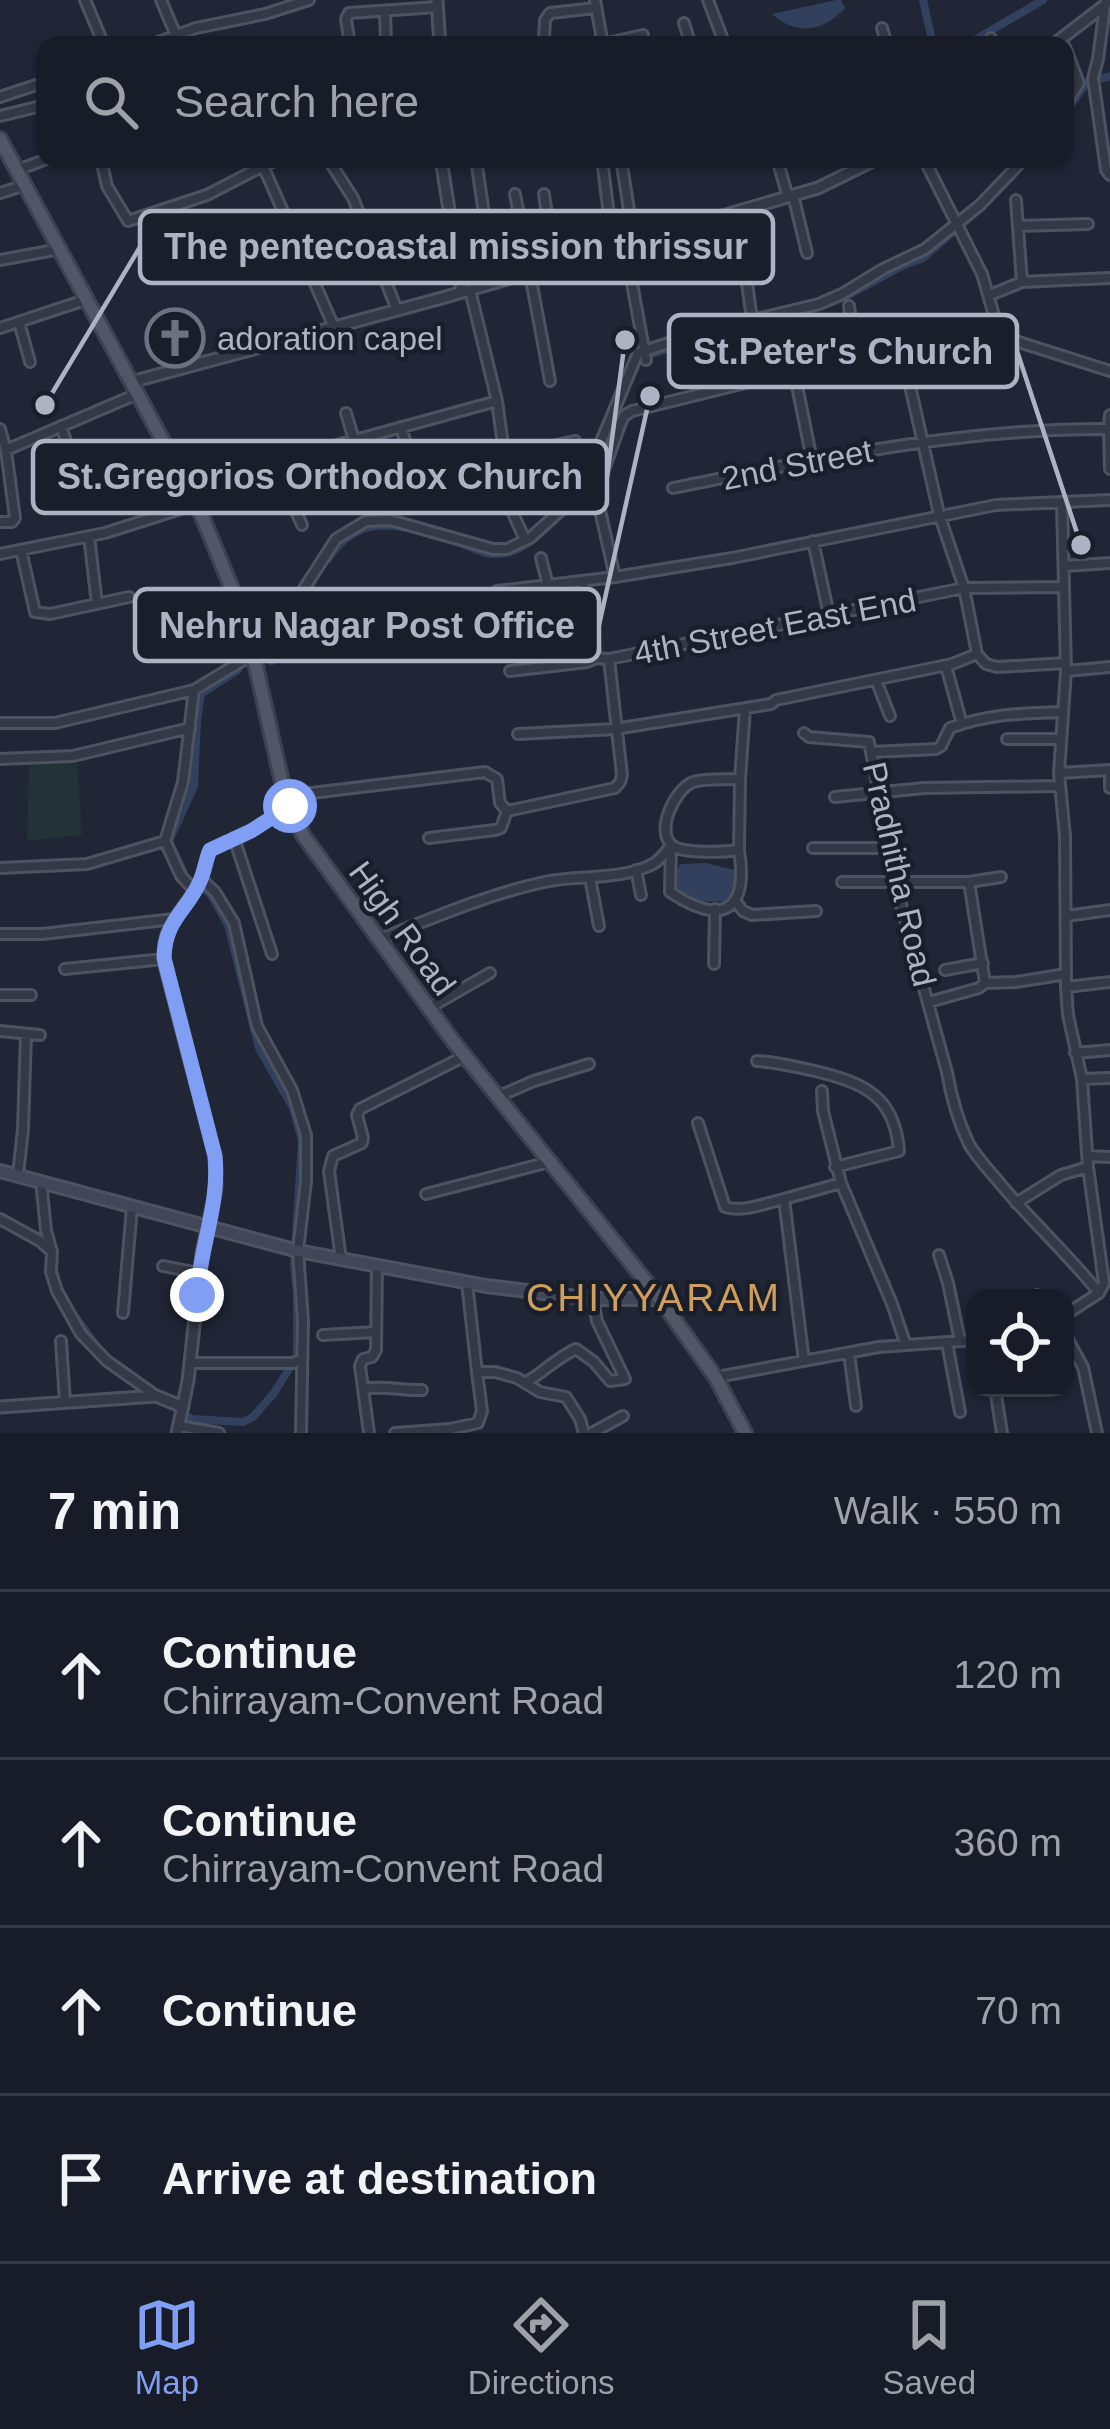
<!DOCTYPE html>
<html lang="en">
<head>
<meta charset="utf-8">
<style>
  body { margin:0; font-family:Helvetica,sans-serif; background:#212530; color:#f1f3f6 }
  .controls { position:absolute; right:36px; bottom:36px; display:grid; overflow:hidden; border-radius:24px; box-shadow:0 3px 9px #0004 }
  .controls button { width:108px; height:108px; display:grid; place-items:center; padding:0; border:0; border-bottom:3px solid #363a45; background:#181c28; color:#f1f3f6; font:60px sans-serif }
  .stop { position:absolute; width:36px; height:36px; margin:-27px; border:9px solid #819ef5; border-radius:50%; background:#fff }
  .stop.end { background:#819ef5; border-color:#fff; box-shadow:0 3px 12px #0008 }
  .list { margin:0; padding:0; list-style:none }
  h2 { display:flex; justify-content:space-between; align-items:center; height:156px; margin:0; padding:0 48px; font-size:51px }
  h2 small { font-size:39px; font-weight:400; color:#9fa1a8 }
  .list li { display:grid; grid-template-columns:78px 1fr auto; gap:36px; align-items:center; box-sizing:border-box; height:168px; padding:0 48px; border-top:3px solid #363a45 }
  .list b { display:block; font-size:45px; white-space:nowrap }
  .list p { margin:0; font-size:39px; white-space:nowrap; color:#9fa1a8 }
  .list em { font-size:39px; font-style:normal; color:#9fa1a8 }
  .icon { flex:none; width:66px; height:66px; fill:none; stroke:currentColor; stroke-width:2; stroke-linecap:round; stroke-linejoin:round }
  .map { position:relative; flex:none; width:1110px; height:1433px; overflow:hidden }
  .search { position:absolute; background:#181c28; box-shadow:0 3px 9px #0004; left:36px; right:36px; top:36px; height:132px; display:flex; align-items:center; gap:30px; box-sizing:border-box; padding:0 42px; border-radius:24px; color:#9fa1a8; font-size:45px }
  .sheet { height:828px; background:#181c28 }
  nav { display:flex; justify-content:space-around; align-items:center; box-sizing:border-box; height:168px; border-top:3px solid #363a45; background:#181c28; font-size:33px; color:#9fa1a8 }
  nav a { display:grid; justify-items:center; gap:6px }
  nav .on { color:#819ef5 }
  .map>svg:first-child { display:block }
  .green { fill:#223237 }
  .water { fill:#33405d }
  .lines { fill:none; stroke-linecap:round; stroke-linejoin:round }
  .canal { stroke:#33405d; stroke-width:8 }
  .minor-casing { stroke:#4e5361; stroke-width:14 }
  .tertiary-casing { stroke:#4e5361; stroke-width:15 }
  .secondary-casing { stroke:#4e5361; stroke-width:16 }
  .primary-casing { stroke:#3d4250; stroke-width:18 }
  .minor { stroke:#333946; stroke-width:8 }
  .tertiary { stroke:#333946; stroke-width:9 }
  .secondary { stroke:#414759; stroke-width:10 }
  .primary { stroke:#515767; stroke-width:12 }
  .route { stroke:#819ef5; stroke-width:15 }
  .labels { text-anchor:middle; stroke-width:9; stroke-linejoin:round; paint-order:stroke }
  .poi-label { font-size:33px; fill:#adb3c3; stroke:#191e2b; text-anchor:start }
  .street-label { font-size:33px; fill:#adb3c3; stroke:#191e2b }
  .quarter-label { font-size:39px; letter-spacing:3px; fill:#d09d5b; stroke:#191e2b }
  .leader { fill:none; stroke:#adb3c3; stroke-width:4.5 }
  .callout-dot { fill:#adb3c3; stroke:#191e2b; stroke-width:4.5 }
  .callout { fill:#191e2b; stroke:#adb3c3; stroke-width:4.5 }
  .callout-label { font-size:36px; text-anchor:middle; font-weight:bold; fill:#adb3c3 }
</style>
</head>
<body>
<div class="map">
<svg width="1110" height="1433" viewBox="0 0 1110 1433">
  <rect width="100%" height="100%" fill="#202636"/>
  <!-- green -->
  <path class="green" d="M77 764 82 835 27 841 29 765Z"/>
  <!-- water -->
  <path class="water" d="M836 0H841L845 8C823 32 797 36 772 14Z
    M706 863 738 871V880L730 901C706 903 690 902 670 886L680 864Z"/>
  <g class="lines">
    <!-- canal -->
    <path class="canal" d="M923 0 933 45
      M966 45 1043 0
      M1065 114 1086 83 1110 76
      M816 308 845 297 902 266 923 258 976 212
      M643 357 714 333
      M463 544C471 547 483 554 492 554 517 556 539 536 555 520
      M328 559C349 528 373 521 408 528
      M272 661 283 628 313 581
      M184 873 169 841 194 786 197 720 201 694 238 670
      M76 1318 96 1345
      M1065 1326 1086 1367
      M178 1410 192 1419 243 1422 253 1417 274 1393 297 1356V1293L294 1266 302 1141 293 1108 259 1048 228 925 210 893 193 884"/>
    <!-- minor casing -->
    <g class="minor-casing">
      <path id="minor" d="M85 0 104 45
        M161 0 180 45
        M595 0 603 45
        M708 0 725 45
        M1105 6 1098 59 1093 78 1106 170 1110 175
        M385 12 386 45
        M684 23 691 45
        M882 28 887 45
        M544 38 545 20 550 13 596 8
        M991 38 994 45
        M603 44 643 35
        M150 45 196 28 265 14 309 0
        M350 45 346 19 349 13 437 7
        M1065 47 1079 83 1065 105
        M0 97 45 82
        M0 116 45 105
        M101 159 107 186 128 221 207 195 263 166 259 159
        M279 159 263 166 334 327
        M328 159 353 198 397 310
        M476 159 494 283
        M621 159 634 242
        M777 159 788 197
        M924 159 982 274 1000 336
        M603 167 613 248
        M17 170 47 159
        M0 193 25 185
        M515 194 550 381
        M544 194 554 265
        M793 195 807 253
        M1016 200 1022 282 1110 278
        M171 209 182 245
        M737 212 752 319
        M1018 226 1088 224
        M625 245 646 360
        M231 251 290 231
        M0 260 60 249
        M470 290 497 401 512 511 525 540
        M990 295 1022 282
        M849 306 857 362
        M19 322 30 362
        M0 328 85 300
        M729 352 735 383
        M903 355 982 343 1000 336 1110 371
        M346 413 354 440
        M61 426C65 438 69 451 74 463 95 504 144 481 178 471
        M401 427 422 497 427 502 463 495
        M0 429 6 450 137 394
        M1109 429 1110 469
        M505 456 575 441
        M275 464 302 525
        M673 488C818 459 961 428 1109 429L1110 415
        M191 491 333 446 497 401
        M1062 502 1066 671 1059 773 1065 836 1066 987 1068 1015 1082 1079 1088 1167 1104 1283 1099 1293 1065 1315
        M0 522H12L15 518 6 450
        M89 536 97 604
        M813 541 829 615
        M21 550 35 612 50 614 129 597
        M0 554 105 533 196 504
        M541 558 548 585
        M1064 566 1110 563
        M615 577 597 497 598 487 620 425 624 416 632 411 794 371 812 460
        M583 581 596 658
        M497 591 615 577 732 558 996 505 1110 500
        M977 654 986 664 997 667 1066 663
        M946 666 960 717
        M510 671 587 662 596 658 609 659 964 588 939 514 903 355 794 371
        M1066 671 1110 667
        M876 680 890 716
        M0 723H55L194 690 267 646 336 539 366 521 390 520 493 549H507L530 538 571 501 587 475 638 353 699 333 819 304 842 294 883 269 925 249 980 205 1024 159
        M804 733 809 737 869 742 902 909 947 1072C951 1096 958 1121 969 1144 977 1158 988 1169 998 1181 1030 1220 1068 1254 1099 1293
        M518 734 615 729 771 704 776 700 952 664 977 654 964 588 1063 587
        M1007 739H1060
        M872 752 936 749 941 746 950 728C987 714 1024 713 1063 712
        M0 759 73 756 190 728
        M1059 773 1110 770
        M740 779 739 850C725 852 684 854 673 846 654 832 675 789 693 782 707 778 726 780 740 779L745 709
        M1110 788V770
        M287 796 485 772 497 779 500 803 507 811 615 788 620 782 622 775 609 659
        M835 797 924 788 1060 786
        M234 838 272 954
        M429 838 495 830 501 828 507 811
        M165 841 181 876 194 890
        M671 846 670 892C721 926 749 913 739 850
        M813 848H891
        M0 868 87 864 165 841 183 782 194 690
        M636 870 641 895
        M590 878 599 926
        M201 879 215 892 234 923 257 1026 292 1090 306 1135V1181L298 1251 303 1321 301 1433
        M842 882H969L1001 877
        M736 902 743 911 752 915 816 911
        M1066 916 1110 910
        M0 934H42L174 919
        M380 939C435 917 491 893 549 881 583 875 620 880 651 865 660 861 665 853 671 845
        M714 964 715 909
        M65 969 164 959
        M945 970 983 963
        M985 983 1016 982 1066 974
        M1066 987 1110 982
        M0 995H31
        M929 1002 979 988 985 983 969 882
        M429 1008 490 973
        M0 1031 40 1035
        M1075 1053 1110 1050
        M757 1061C777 1062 796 1067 815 1071 864 1083 895 1096 899 1151L835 1167
        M1082 1079 1110 1078
        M822 1091 823 1111 841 1183
        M499 1096 534 1081 589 1064
        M698 1123 725 1207C742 1213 766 1203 784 1199
        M1088 1156 1110 1157
        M18 1175 23 1129 26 1034
        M41 1181 46 1230 52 1252 51 1272 57 1291 81 1334 107 1361 155 1395
        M426 1194 549 1162
        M1016 1203 1061 1175 1088 1167
        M0 1219 40 1241 50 1250
        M939 1255 948 1283 960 1341
        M341 1259 329 1171 333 1156 362 1143 363 1138 357 1115 360 1109 465 1056
        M163 1266 199 1273
        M467 1283 477 1372H495L517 1378 540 1392 566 1397 580 1419 584 1433
        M1037 1295 1039 1298
        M123 1313 132 1207
        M323 1335 375 1332
        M1065 1335 1083 1367 1097 1433
        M61 1341 65 1402
        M947 1343 960 1412
        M849 1353 856 1406
        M804 1361 784 1199 841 1183 892 1304 906 1345
        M191 1363H293L302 1359
        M717 1377 879 1347 975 1340
        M525 1383C544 1372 556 1358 576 1349L594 1362 610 1381 625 1379 597 1321 593 1299
        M995 1388 1002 1433
        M363 1389C384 1385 401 1391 422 1390
        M179 1426 219 1433
        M369 1433 360 1366 363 1359 372 1357 376 1350 377 1266
        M395 1433 450 1429 478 1423 482 1411 477 1372
        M592 1433 623 1416"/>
    </g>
    <!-- tertiary casing -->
    <g class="tertiary-casing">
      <path id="tertiary" d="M437 0 440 45
        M1053 45 1105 5 1107 0
        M441 159 462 292
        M131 382 442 298 818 188 877 159
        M0 1407 156 1396 183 1407
        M177 1433 188 1381 202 1253 216 1189 215 1156 166 969C156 926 186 913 201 879 205 870 206 859 210 850L251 831 290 806"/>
    </g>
    <!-- secondary casing -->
    <g class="secondary-casing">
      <path id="secondary" d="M0 1171 298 1251 486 1286 593 1299H660"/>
    </g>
    <!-- primary casing -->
    <g class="primary-casing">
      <path id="primary" d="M0 139 197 504 233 591 253 653 285 796 303 835 453 1041 660 1299 716 1378 745 1433"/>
    </g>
    <!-- minor -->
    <use href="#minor" class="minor"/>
    <!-- tertiary -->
    <use href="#tertiary" class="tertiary"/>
    <!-- secondary -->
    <use href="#secondary" class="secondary"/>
    <!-- primary -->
    <use href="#primary" class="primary"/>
  </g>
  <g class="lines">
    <!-- route -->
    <path class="route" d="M197 1295C200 1248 220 1203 215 1156L164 958C165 918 188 911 201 879 205 869 206 859 210 850L251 831 290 806"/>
  </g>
  <!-- icons -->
  <defs>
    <g id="church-ring" transform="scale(3)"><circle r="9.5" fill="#191e2b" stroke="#6b7280" stroke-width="1.5"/><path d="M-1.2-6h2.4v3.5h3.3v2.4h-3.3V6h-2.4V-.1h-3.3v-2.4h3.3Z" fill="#6b7280"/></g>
  </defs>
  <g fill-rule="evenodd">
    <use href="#church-ring" x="175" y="338"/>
  </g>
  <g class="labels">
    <!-- poi labels -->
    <g class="poi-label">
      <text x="217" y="350">adoration capel</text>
    </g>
    <!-- street labels -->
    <g class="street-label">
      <text transform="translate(797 464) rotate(-11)" y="12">2nd Street</text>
      <text transform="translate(775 626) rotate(-11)" y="12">4th Street East End</text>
      <text transform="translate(900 874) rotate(77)" y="12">Pradhitha Road</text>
      <text transform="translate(403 928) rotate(54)" y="12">High Road</text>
    </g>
    <!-- quarter labels -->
    <g class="quarter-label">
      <text x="654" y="1311">CHIYYARAM</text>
    </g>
  </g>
  <!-- callouts -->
  <path class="leader" d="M45 405L140 247M1081 545L1017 351M625 340L607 477M650 396L599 625"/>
  <g class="callout-dot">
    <circle cx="45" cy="405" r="12"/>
    <circle cx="1081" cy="545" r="12"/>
    <circle cx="625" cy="340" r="12"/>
    <circle cx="650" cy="396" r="12"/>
  </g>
  <g class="callout">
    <rect x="140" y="211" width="633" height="72" rx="12"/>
    <rect x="669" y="315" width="348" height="72" rx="12"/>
    <rect x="33" y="441" width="574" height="72" rx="12"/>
    <rect x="135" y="589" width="464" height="72" rx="12"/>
  </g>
  <g class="callout-label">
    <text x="456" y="259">The pentecoastal mission thrissur</text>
    <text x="843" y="364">St.Peter's Church</text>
    <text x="320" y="489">St.Gregorios Orthodox Church</text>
    <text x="367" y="638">Nehru Nagar Post Office</text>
  </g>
</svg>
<div class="controls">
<button><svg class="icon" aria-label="locate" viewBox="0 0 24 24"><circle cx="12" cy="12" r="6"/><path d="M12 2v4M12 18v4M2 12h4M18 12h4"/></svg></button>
</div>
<div class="stop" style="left:290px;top:806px"></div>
<div class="stop end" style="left:197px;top:1295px"></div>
<div class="search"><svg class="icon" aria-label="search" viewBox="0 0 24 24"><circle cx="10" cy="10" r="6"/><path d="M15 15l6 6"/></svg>Search here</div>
</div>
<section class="sheet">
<h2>7 min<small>Walk · 550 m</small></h2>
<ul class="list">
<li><svg class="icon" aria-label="ahead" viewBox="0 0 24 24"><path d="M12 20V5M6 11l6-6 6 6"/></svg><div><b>Continue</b><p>Chirrayam-Convent Road</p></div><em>120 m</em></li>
<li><svg class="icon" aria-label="ahead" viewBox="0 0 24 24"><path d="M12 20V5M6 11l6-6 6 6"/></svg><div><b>Continue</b><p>Chirrayam-Convent Road</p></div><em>360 m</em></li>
<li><svg class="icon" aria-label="ahead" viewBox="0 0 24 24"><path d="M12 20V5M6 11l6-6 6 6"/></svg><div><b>Continue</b></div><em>70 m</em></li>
<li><svg class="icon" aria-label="arrive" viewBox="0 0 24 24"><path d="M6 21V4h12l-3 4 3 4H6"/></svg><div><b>Arrive at destination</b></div></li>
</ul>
</section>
<nav>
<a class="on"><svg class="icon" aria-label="map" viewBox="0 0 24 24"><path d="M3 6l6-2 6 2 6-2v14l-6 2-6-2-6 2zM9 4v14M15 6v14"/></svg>Map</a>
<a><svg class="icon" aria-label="directions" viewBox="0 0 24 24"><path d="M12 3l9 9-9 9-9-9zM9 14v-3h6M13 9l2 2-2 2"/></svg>Directions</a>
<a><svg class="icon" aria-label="saved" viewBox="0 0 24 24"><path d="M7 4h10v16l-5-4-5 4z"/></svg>Saved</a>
</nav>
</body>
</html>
